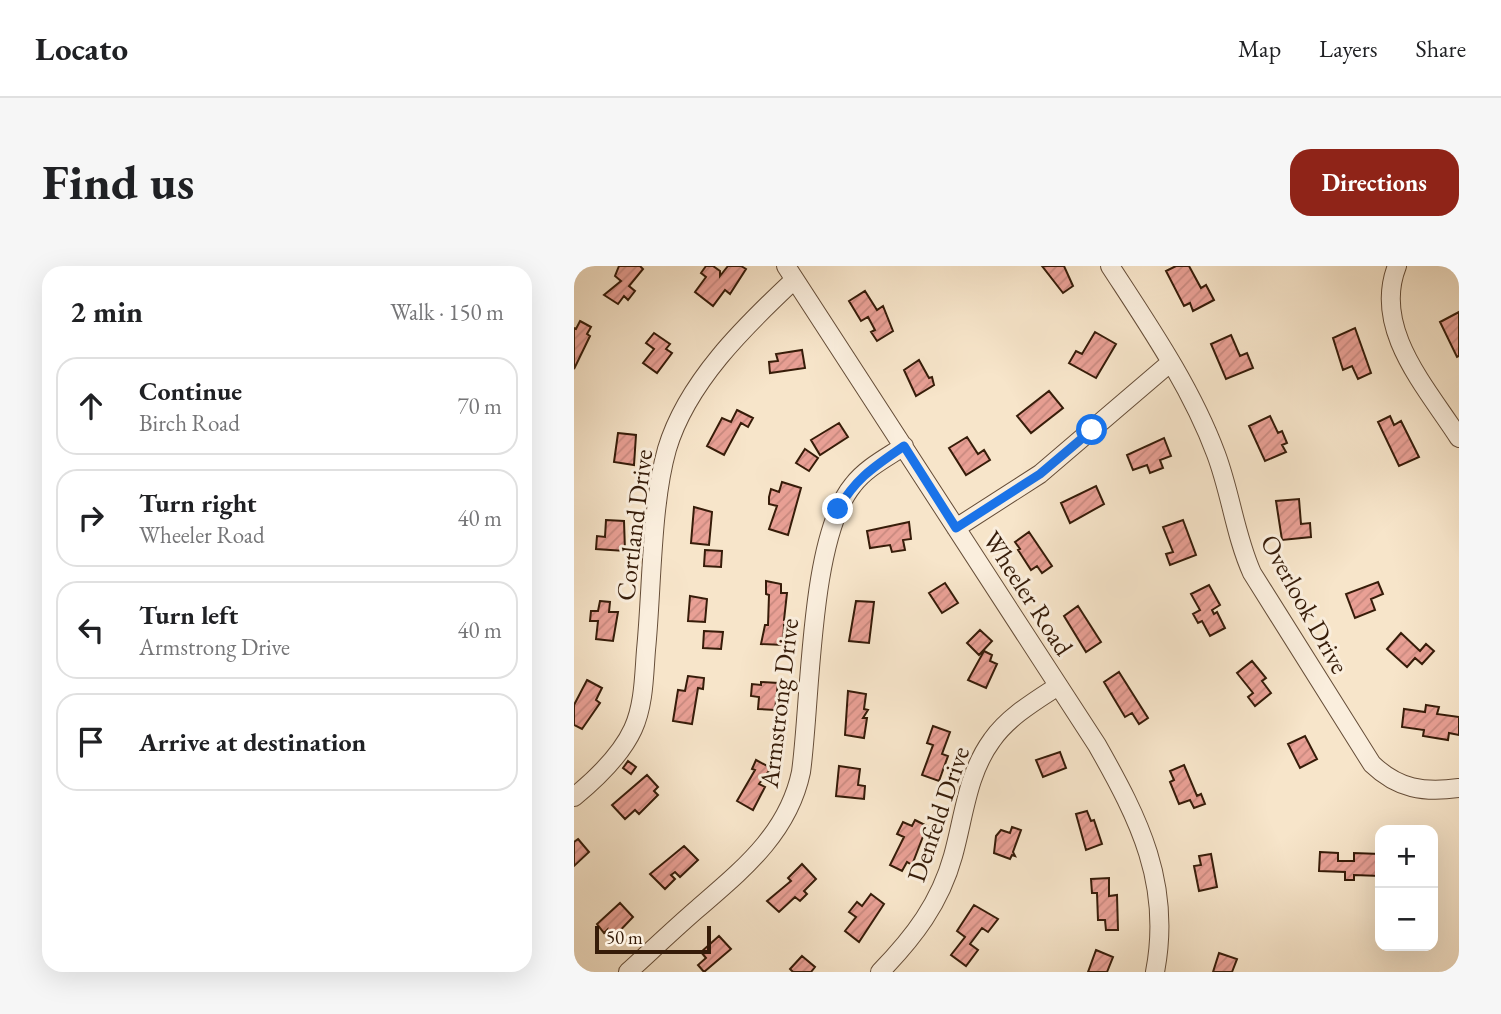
<!DOCTYPE html>
<html lang="en">
<head>
<meta charset="utf-8">
<style>
  body { margin:0; font-family:"EB Garamond",serif; background:#f6f6f6; color:#202124 }
  .controls { position:absolute; right:21px; bottom:21px; display:grid; overflow:hidden; border-radius:14px; box-shadow:0 7px 28px #0002 }
  .controls button { width:63px; height:63px; display:grid; place-items:center; padding:0; border:0; border-bottom:2px solid #e0e0e0; background:#fff; color:#202124; font:35px sans-serif }
  .scale { position:absolute; left:21px; bottom:18px; width:116px; box-sizing:border-box; padding-left:7px; border:4px solid #361c09; border-top:0; font-size:19px; line-height:24px; white-space:nowrap; color:#361c09; -webkit-text-stroke:5px #faeedd; paint-order:stroke }
  .stop { position:absolute; width:21px; height:21px; margin:-16px; border:5px solid #1a73e8; border-radius:50%; background:#fff }
  .stop.end { background:#1a73e8; border-color:#fff; box-shadow:0 2px 7px #0008 }
  .list { margin:0; padding:0; list-style:none }
  h2 { display:flex; justify-content:space-between; align-items:center; height:91px; margin:0; padding:0 28px; font-size:30px }
  h2 small { font-size:23px; font-weight:400; color:#757577 }
  .list li { display:grid; grid-template-columns:46px 1fr auto; gap:21px; align-items:center; box-sizing:border-box; height:98px; margin:0 14px 14px; padding:0 14px; border:2px solid #e0e0e0; border-radius:21px }
  .list b { display:block; font-size:26px; white-space:nowrap }
  .list p { margin:0; font-size:23px; white-space:nowrap; color:#757577 }
  .list em { font-size:23px; font-style:normal; color:#757577 }
  .icon { flex:none; width:38px; height:38px; fill:none; stroke:currentColor; stroke-width:2; stroke-linecap:round; stroke-linejoin:round }
  .map { position:relative; flex:none; width:885px; height:706px; overflow:hidden; border-radius:21px }
  header { display:flex; align-items:center; gap:42px; box-sizing:border-box; height:98px; padding:0 35px; background:#fff; border-bottom:2px solid #e0e0e0 }
  header strong { font-size:33px }
  nav { display:flex; gap:38px; margin-inline-start:auto; font-size:24px }
  .intro { display:flex; align-items:center; justify-content:space-between; box-sizing:border-box; height:168px; padding:0 42px }
  h1 { margin:0; font-size:49px }
  .button { padding:18px 32px; border-radius:21px; background:#8f2418; color:#fff; font-size:24px; font-weight:700 }
  main { display:flex; gap:42px; padding:0 42px }
  aside { flex:1; background:#fff; border-radius:21px; box-shadow:0 7px 28px #0002 }
  .map>svg:first-child { display:block }
  .building { fill:url(#building-hatch); stroke:#361c09; stroke-width:2 }
  .lines { fill:none; stroke-linecap:round; stroke-linejoin:round }
  .minor-casing { stroke:#664e39; stroke-width:20 }
  .minor { stroke:#faeedd; stroke-width:18 }
  .route { stroke:#1a73e8; stroke-width:9 }
  .labels { text-anchor:middle; stroke-width:6; stroke-linejoin:round; paint-order:stroke }
  .street-label { font-size:26px; fill:#361c09; stroke:#faeedd }
</style>
</head>
<body>
<header>
<strong>Locato</strong>
<nav><a>Map</a><a>Layers</a><a>Share</a></nav>
</header>
<div class="intro"><h1>Find us</h1><a class="button">Directions</a></div>
<main>
<aside>
<h2>2 min<small>Walk · 150 m</small></h2>
<ul class="list">
<li><svg class="icon" aria-label="ahead" viewBox="0 0 24 24"><path d="M12 20V5M6 11l6-6 6 6"/></svg><div><b>Continue</b><p>Birch Road</p></div><em>70 m</em></li>
<li><svg class="icon" aria-label="right" viewBox="0 0 24 24"><path d="M7 20v-9h11M14 6l5 5-5 5"/></svg><div><b>Turn right</b><p>Wheeler Road</p></div><em>40 m</em></li>
<li><svg class="icon" aria-label="left" viewBox="0 0 24 24"><path d="M17 20v-9H6M10 6l-5 5 5 5"/></svg><div><b>Turn left</b><p>Armstrong Drive</p></div><em>40 m</em></li>
<li><svg class="icon" aria-label="arrive" viewBox="0 0 24 24"><path d="M6 21V4h12l-3 4 3 4H6"/></svg><div><b>Arrive at destination</b></div></li>
</ul>
</aside>
<div class="map">
<svg width="885" height="706" viewBox="0 0 885 706">
  <defs>
    <pattern id="building-hatch" width="6" height="6" patternUnits="userSpaceOnUse" patternTransform="scale(1.75)"><rect width="6" height="6" fill="#e9a095"/><path d="M-1 1l2-2M0 6l6-6M5 7l2-2" fill="none" stroke="#c8897f"/></pattern>
  </defs>
  <rect width="100%" height="100%" fill="#f7e5ca"/>
  <filter id="stains"><feTurbulence type="fractalNoise" baseFrequency=".00286" numOctaves="4"/><feColorMatrix values="0 0 0 0 .2 0 0 0 0 .09 0 0 0 0 .02 0 0 0 .5 -.17"/></filter>
  <radialGradient id="worn" r=".72"><stop offset=".6" stop-color="#630" stop-opacity="0"/><stop offset="1" stop-color="#630" stop-opacity=".3"/></radialGradient>
  <!-- building -->
  <path class="building" d="M45 0H66L69 3 55 20 61 25 54 34 50 30 44 38 30 29 47 15 41 10Z
    M132 0H139L146 5V10L154 0H167L172 3 156 28 151 24 139 40 121 26 132 11 127 7Z
    M468 0H490L499 20 489 27Z
    M602 0H615L627 22 632 19 640 34 619 45 616 37 610 40 592 5Z
    M291 25 303 44 309 40 319 65 303 75 297 66 301 64 294 51 287 55 275 35Z
    M885 46V90L883 91 866 56Z
    M6 55 17 61 13 68 16 70 0 103V62L2 63Z
    M781 62 797 107 784 113 778 100 769 104 759 72Z
    M521 66 542 78 522 112 495 97 502 85 508 88Z
    M80 67 96 78 92 83 98 87 83 107 69 97 80 83 72 77Z
    M657 69 666 90 673 87 679 102 652 113 637 78Z
    M228 84 231 102 196 107 195 96 204 95 202 88Z
    M345 94 355 112 358 111 360 119 342 130 330 104Z
    M475 125 489 142 457 167 443 150Z
    M163 144 179 152 174 161 167 157 150 189 133 180 148 152 157 156Z
    M696 150 704 167 708 165 713 177 708 179 712 186 691 195 675 160Z
    M816 150 820 159 827 155 845 191 825 200 804 156Z
    M265 157 274 171 246 189 237 174Z
    M44 167 62 169 60 199 40 196Z
    M393 171 404 188 410 184 416 194 392 209 375 182Z
    M590 172 597 190 586 194 589 202 576 207 573 199 559 204 553 189Z
    M231 183 244 192 235 205 222 197Z
    M208 216 227 222 214 269 195 263 203 240 195 238V231L197 223 205 226Z
    M522 220 530 238 496 257 487 237Z
    M725 233 727 258 736 257 737 271 708 274 702 235Z
    M120 241 138 246 135 279 117 277Z
    M32 254 50 255 51 285 22 283 23 270 31 271Z
    M609 254 622 289 596 299 592 288 599 286 589 261Z
    M335 256 337 273 329 274 331 284 318 286 316 279 296 282 293 265Z
    M455 266 478 300 468 307 463 300 457 304 444 284 446 283 441 276Z
    M131 284 148 285 147 301 130 300Z
    M192 315 207 318V327H213L210 354 214 355V359H210L209 379 187 378 191 359H194L195 329 192 328Z
    M804 316 809 328 797 333 801 344 781 352 772 328Z
    M371 317 384 337 368 347 355 327Z
    M635 319 646 339 638 344 640 348 643 346 651 362 636 370 628 355 624 357 619 348 626 344 617 328Z
    M116 330 133 333 131 356 114 355Z
    M26 335 36 336 35 346H44L39 375 22 373 24 355H16L17 345H24Z
    M282 335 300 336 295 377 275 375Z
    M504 340 527 376 512 386 490 350Z
    M406 364 418 375 405 389 393 377Z
    M130 365 149 366 147 383 129 382Z
    M827 367 846 385 852 378 860 385 848 398 841 392 833 401 813 383Z
    M410 385 418 389 416 395 423 398 412 422 394 414Z
    M678 395 692 412 688 415 697 427 681 440 674 431 679 427 663 407Z
    M545 406 574 452 565 458 558 447 551 451 530 416Z
    M114 410 130 412 129 423 124 422 118 458 99 455 104 424 111 425Z
    M13 414 28 422 22 434 26 437 8 463 0 459V439Z
    M187 416 204 417 201 444 184 443 185 431 177 430 178 418 187 419Z
    M274 425 292 428 290 443 294 444 289 452H293L290 472 271 469Z
    M852 439 865 441 863 448 885 451V469L875 467 874 474 849 470 850 464 828 461 830 443 851 446Z
    M359 460 376 466 368 488 374 490 365 515 348 509 359 479 353 477Z
    M731 470 743 493 726 502 714 478Z
    M486 486 492 502 469 511 462 494Z
    M182 494 197 502 185 518 191 521 179 544 163 535 181 504 178 503Z
    M54 495 62 501 57 508 49 502Z
    M610 499 623 530 627 528 631 538 620 542 616 534 605 538 596 516 600 514 596 505Z
    M265 500 286 503 284 519 291 520 290 533 262 530Z
    M73 509 84 521 80 525 84 529 65 548 61 544 51 553 38 539Z
    M513 545 517 555 520 554 528 578 512 584 502 548Z
    M341 554 353 560 338 599 333 596 328 605 316 599 330 571 323 568 329 556 338 560Z
    M438 561 447 564 439 586 441 590 438 589 436 593 420 587 422 570 427 564 436 567Z
    M4 573 15 586 0 600V576Z
    M110 580 124 594 106 611 101 606 97 609 101 613 91 623 76 608Z
    M746 586 764 587V595H780V587L806 588V610L780 609V614H771V606L745 605Z
    M637 588 643 621 625 625 620 600 627 599 625 590Z
    M228 598 242 613 230 625 233 628 226 635 221 631 205 646 193 635 217 615 214 612Z
    M535 612V630L543 629 544 664H532L531 654H524L523 627H518L517 613Z
    M297 628 310 638 285 676 271 665 282 651 275 646 283 636 288 640Z
    M46 637 59 651 37 674 32 669 33 664 30 667 23 658Z
    M400 639 424 653 414 666 408 662 396 678 404 684 392 700 377 689 391 671 383 665Z
    M145 670 157 683 130 706 124 699 132 692 127 686Z
    M522 684 539 691 533 706H514Z
    M645 687 663 693 658 706H639Z
    M228 690 241 701 237 706H219L216 703Z"/>
  <g class="lines">
    <!-- minor casing -->
    <g class="minor-casing">
      <path id="minor" d="M212 0 523 479C565 553 598 618 581 706
        M536 0C575 60 617 121 642 188 657 228 661 269 678 307L798 498C824 523 850 527 885 522
        M823 0C798 63 853 122 885 172
        M382 262 466 208 597 96
        M0 531C22 513 47 489 59 463 70 439 70 409 72 384 78 324 77 239 93 183 113 116 171 60 220 14
        M54 706C77 685 99 664 122 644 168 604 214 568 227 506 237 435 235 272 279 219 292 202 312 192 330 180
        M306 706C340 671 366 637 379 590 390 551 393 508 418 474 434 451 461 435 484 420"/>
    </g>
    <!-- minor -->
    <use href="#minor" class="minor"/>
  </g>
  <g class="lines">
    <!-- route -->
    <path class="route" d="M264 243C283 211 300 201 330 180L382 262 466 208 518 164"/>
  </g>
  <g class="labels">
    <!-- street labels -->
    <g class="street-label">
      <text transform="translate(60 259) rotate(-83)" y="9">Cortland Drive</text>
      <text transform="translate(454 327) rotate(57)" y="9">Wheeler Road</text>
      <text transform="translate(731 338) rotate(61)" y="9">Overlook Drive</text>
      <text transform="translate(205 437) rotate(-83)" y="9">Armstrong Drive</text>
      <text transform="translate(364 548) rotate(-71)" y="9">Denfeld Drive</text>
    </g>
  </g>
  <rect width="100%" height="100%" filter="url(#stains)"/>
  <rect width="100%" height="100%" fill="url(#worn)"/>
</svg>
<div class="controls">
<button>+</button>
<button>−</button>
</div>
<div class="scale">50 m</div>
<div class="stop" style="left:518px;top:164px"></div>
<div class="stop end" style="left:264px;top:243px"></div>
</div>
</main>
</body>
</html>
